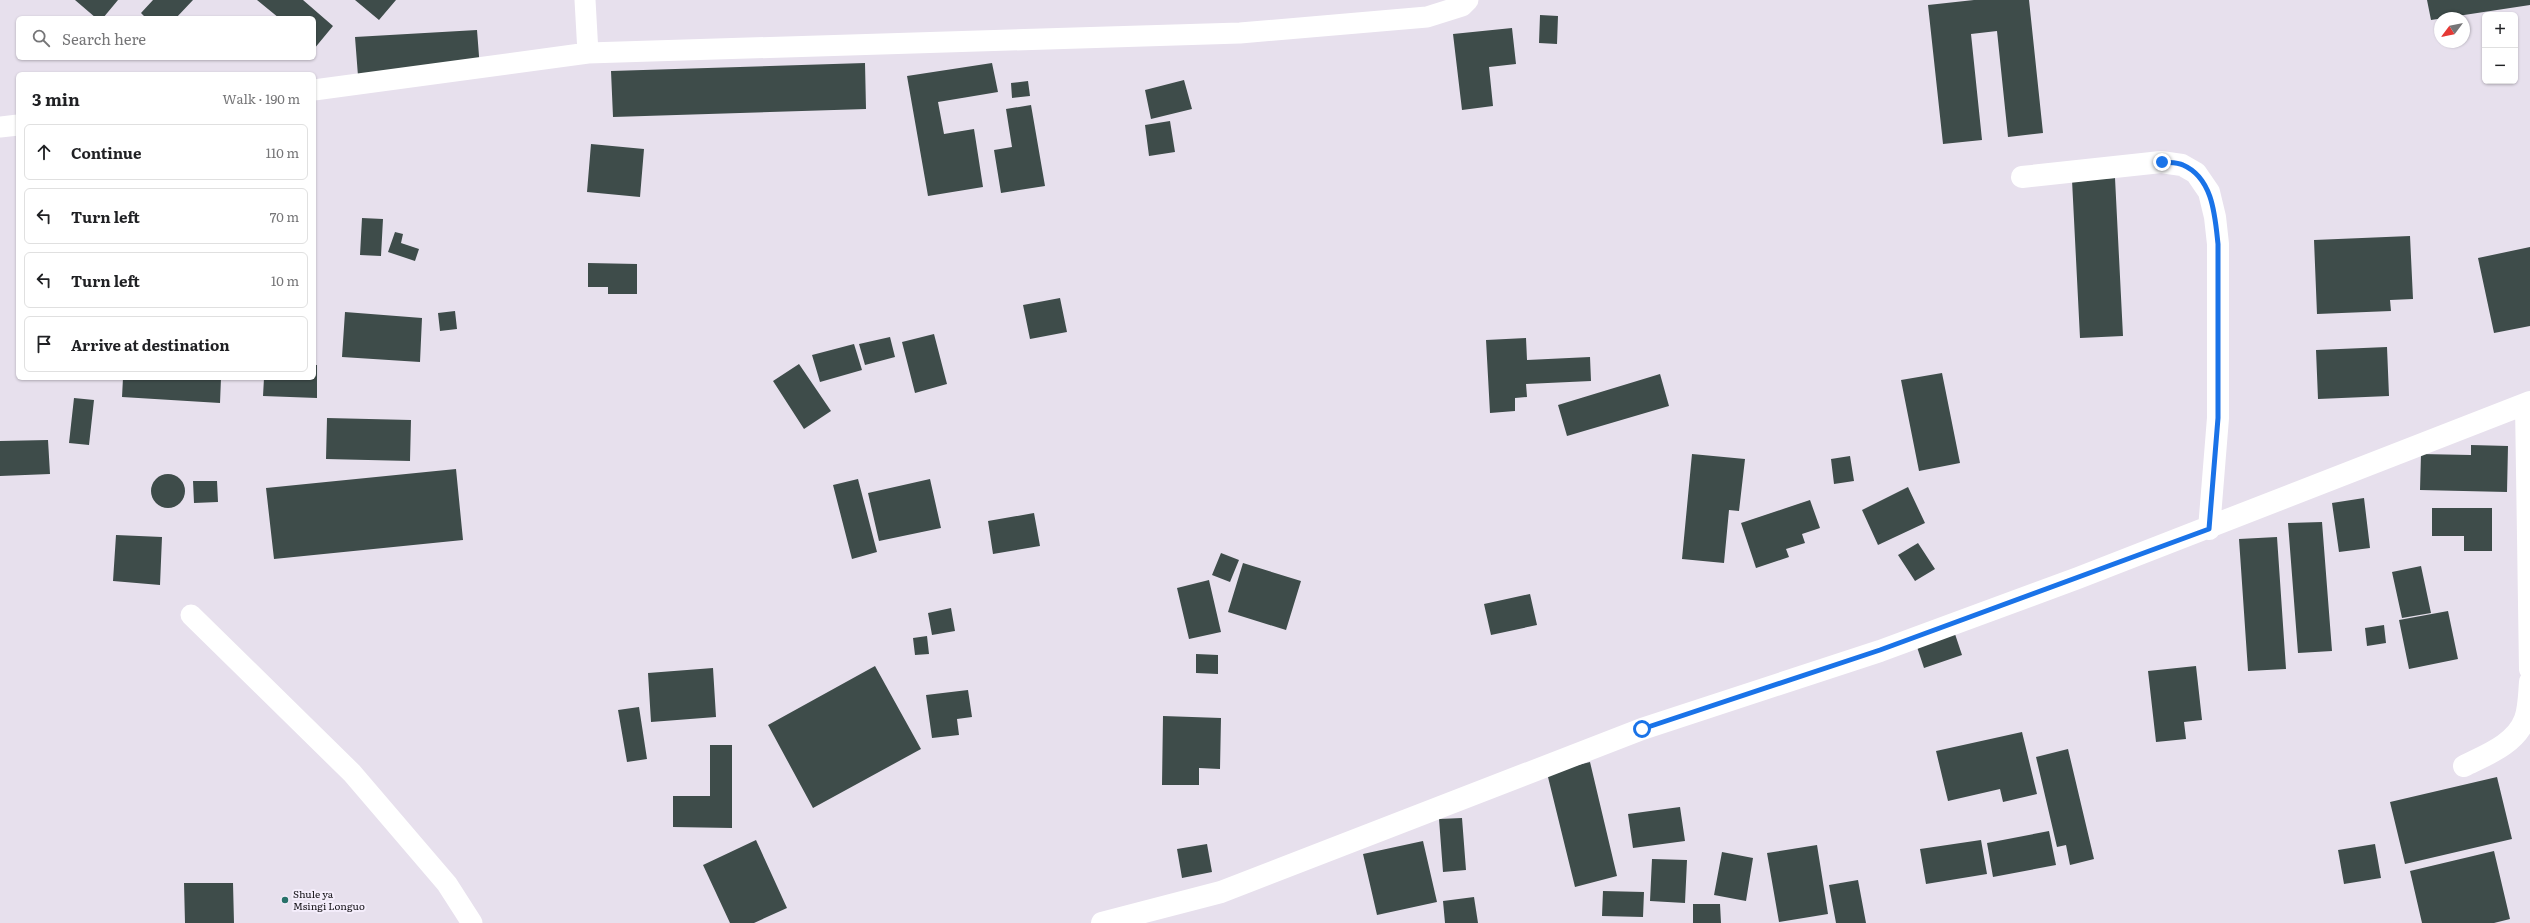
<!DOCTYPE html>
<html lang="en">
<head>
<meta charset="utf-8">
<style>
  body { margin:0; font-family:Literata,serif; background:#f2f2f2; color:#202124 }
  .controls { position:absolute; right:12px; top:12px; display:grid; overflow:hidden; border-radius:6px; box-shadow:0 1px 3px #0004 }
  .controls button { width:36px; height:36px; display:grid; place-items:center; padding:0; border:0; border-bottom:1px solid #e0e0e0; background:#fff; color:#202124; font:20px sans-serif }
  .compass { position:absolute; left:2434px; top:12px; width:36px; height:36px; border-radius:50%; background:#fff; box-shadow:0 1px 3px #0004; rotate:238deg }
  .stop { position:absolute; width:12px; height:12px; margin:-9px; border:3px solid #1a73e8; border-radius:50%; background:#fff }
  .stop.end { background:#1a73e8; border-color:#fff; box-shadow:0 1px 4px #0008 }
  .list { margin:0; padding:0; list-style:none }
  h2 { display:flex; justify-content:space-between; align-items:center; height:52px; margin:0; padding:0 16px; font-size:17px }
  h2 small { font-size:13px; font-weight:400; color:#757577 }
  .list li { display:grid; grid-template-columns:26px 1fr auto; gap:12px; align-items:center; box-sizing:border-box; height:56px; margin:0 8px 8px; padding:0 8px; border:1px solid #e0e0e0; border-radius:6px }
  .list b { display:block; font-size:15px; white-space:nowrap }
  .list em { font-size:13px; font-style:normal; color:#757577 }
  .icon { flex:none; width:22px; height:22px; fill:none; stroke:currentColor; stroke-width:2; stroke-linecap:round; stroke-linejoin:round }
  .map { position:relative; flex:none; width:2530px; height:923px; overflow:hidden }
  .search { position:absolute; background:#fff; box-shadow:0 1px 3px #0004; left:16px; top:16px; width:300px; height:44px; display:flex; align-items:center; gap:10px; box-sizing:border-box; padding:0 14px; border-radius:6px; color:#757577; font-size:15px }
  .panel { position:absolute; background:#fff; box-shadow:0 1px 3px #0004; left:16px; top:72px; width:300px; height:308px; border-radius:6px }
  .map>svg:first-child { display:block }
  .building { fill:#3e4c4a }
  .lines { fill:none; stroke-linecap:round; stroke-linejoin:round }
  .service { stroke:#fff; stroke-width:21 }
  .minor { stroke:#fff; stroke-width:22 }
  .route { stroke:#1a73e8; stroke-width:5 }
  .poi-dot { fill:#287169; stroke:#f4edfb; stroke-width:1.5 }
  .labels { text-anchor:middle; stroke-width:4; stroke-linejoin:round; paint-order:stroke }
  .poi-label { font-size:10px; fill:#110f13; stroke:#f4edfb; text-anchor:start }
</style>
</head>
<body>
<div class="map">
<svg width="2530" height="923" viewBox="0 0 2530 923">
  <rect width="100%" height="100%" fill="#e7e0ed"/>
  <!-- building -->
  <path class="building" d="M75 0H118L103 18H96Z
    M153 0H193L176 18H146L141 13Z
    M257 0H303L333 26 314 49V18H279Z
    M355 0H396L379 20Z
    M1974 0H2029L2043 133 2008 137 1997 31 1971 34 1982 140 1943 144 1928 5Z
    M2427 0H2530V5L2431 20Z
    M1540 15 1558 16 1557 44 1539 43Z
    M1512 28 1516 64 1489 67 1493 106 1462 110 1453 34Z
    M477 30 480 69 358 76 355 37Z
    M865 63 866 109 613 117 611 71Z
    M992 63 998 92 938 102 944 134 974 129 983 187 928 196 907 76Z
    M1184 80 1192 109 1151 119 1145 90Z
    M1028 81 1030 96 1012 98 1011 83Z
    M1031 105 1045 186 1001 193 994 150 1012 147 1006 109Z
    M1170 121 1175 152 1149 156 1145 125Z
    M591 144 644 149 640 197 587 192Z
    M2115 178 2123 336 2080 338 2072 180Z
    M362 218 383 219 381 256 360 255Z
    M395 232 403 234 401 243 419 249 415 261 388 252Z
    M2410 236 2413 299 2390 300 2391 311 2317 314 2314 240Z
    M2530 247V326L2494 333 2478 258Z
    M588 263 637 264V294H608V287H588Z
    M1060 298 1067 332 1030 339 1023 305Z
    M455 311 457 329 440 331 438 313Z
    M345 312 422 318 420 362 342 357Z
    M934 334 947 384 915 393 902 342Z
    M890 337 895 357 865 365 859 344Z
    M1526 338 1527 360 1590 357 1591 381 1526 384 1527 397 1515 398V411L1490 413 1486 340Z
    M854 344 862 370 820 382 812 355Z
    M2387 347 2389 396 2318 399 2316 350Z
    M799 364 831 411 804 429 773 381Z
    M314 365H317V398L263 396 264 378H314Z
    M1942 373 1960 463 1919 471 1901 380Z
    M1660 374 1669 406 1567 436 1558 405Z
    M123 378H221L220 403 122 397Z
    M74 398 94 400 89 445 69 443Z
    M327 418 411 420 410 461 326 459Z
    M48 440 50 474 0 476V441Z
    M2471 445 2508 446 2507 492 2420 490 2421 454 2471 455Z
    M1692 454 1745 459 1739 511 1729 510 1724 563 1682 559Z
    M1850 456 1854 481 1834 484 1831 459Z
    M456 469 463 540 274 559 266 488Z
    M151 491a17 17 0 1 1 34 0a17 17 0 1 1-34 0Z
    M858 479 877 552 852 559 833 485Z
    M930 479 941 528 879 541 868 493Z
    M193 481H217L218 502 194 503Z
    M1908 487 1925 523 1878 545 1862 510Z
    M2364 498 2370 548 2339 552 2332 503Z
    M1810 500 1820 528 1802 534 1805 543 1786 549 1789 557 1756 568 1741 523Z
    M2432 508H2492V551H2464V536H2432Z
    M1034 513 1040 546 993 554 988 521Z
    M2322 522 2332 651 2298 653 2288 523Z
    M116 535 162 537 160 585 113 581Z
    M2277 537 2286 669 2248 671 2239 539Z
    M1918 543 1935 569 1915 581 1898 555Z
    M1221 553 1239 560 1230 582 1212 575Z
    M1243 563 1301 581 1286 630 1228 612Z
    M2421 566 2431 613 2402 618 2392 572Z
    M1209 580 1221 632 1189 639 1177 588Z
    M1530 594 1537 625 1491 635 1484 604Z
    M951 608 955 631 932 635 928 613Z
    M2448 611 2458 659 2409 669 2399 620Z
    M2384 625 2386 643 2367 646 2365 628Z
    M1955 634 1962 655 1924 668 1917 647Z
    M927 636 929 654 915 655 913 638Z
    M1196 654 1218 655V674L1196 673Z
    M875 666 921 749 813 808 768 725Z
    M2196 666 2202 720 2184 722 2186 739 2156 742 2148 671Z
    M713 668 716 717 651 722 648 673Z
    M968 690 972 717 957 719 959 735 932 738 926 695Z
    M639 707 647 759 627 762 618 710Z
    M1163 716 1221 718 1220 769 1199 768V785H1162Z
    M2022 732 2037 794 2003 802 2000 789 1948 801 1936 751Z
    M710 745H732V828L673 827V796H710Z
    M2068 749 2094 859 2070 865 2066 845 2057 847 2036 757Z
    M1590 762 1617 876 1575 887 1547 773Z
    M2497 777 2512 839 2405 864 2390 802Z
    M1680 807 1685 841 1633 848 1628 814Z
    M1462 818 1466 870 1443 872 1439 819Z
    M2049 831 2056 865 1993 877 1987 843Z
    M756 840 787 908 754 923H730L703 865Z
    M1981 840 1987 874 1926 884 1920 849Z
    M1423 841 1437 902 1377 915 1363 854Z
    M1207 844 1212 872 1182 878 1177 849Z
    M2375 844 2381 878 2344 884 2338 850Z
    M1817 845 1828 914 1779 922 1767 853Z
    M2494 851 2510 919 2494 923H2422L2410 871Z
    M1722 852 1753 858 1746 901 1714 895Z
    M1652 859 1687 860 1685 903 1650 901Z
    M1858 880 1866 923H1836L1829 885Z
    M184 883H233L234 923H185Z
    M1603 891 1644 892 1643 917 1602 916Z
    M1474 897 1478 923H1445L1443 901Z
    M1693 904H1720L1721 923H1693Z"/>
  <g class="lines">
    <!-- service -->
    <path class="service" d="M585 0 588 53
      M314 90 588 53 1240 33 1427 17 1462 6 1468 0
      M0 127 18 125
      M191 615 352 773 447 884 472 923"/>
    <!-- minor -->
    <path class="minor" d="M2022 177 2161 162 2182 165 2196 173 2209 192 2215 217 2218 244V418L2209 529
      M2526 404 2530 669
      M2464 766C2486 755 2516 744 2525 719 2529 708 2529 694 2530 682
      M1102 923 1221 892 1642 729 1880 651 2078 578 2530 402"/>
  </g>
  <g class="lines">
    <!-- route -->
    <path class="route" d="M1642 729 1880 650 2209 529 2218 418V244C2215 216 2213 178 2183 165 2177 162 2168 163 2162 162"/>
  </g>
  <!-- markers -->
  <circle class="poi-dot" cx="285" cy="900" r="4"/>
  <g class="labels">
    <!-- poi labels -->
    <g class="poi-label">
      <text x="293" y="898">Shule ya<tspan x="293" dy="12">Msingi Longuo</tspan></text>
    </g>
  </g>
</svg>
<div class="controls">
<button>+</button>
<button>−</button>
</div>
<svg class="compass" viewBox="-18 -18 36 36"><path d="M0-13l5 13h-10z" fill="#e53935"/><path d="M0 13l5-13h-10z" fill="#757577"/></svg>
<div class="stop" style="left:1642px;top:729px"></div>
<div class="stop end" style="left:2162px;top:162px"></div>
<div class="search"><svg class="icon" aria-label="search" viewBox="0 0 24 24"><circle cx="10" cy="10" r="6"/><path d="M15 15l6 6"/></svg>Search here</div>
<section class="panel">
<h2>3 min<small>Walk · 190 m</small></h2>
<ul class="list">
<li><svg class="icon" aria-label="ahead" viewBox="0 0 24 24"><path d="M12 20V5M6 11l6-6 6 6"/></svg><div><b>Continue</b></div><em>110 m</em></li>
<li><svg class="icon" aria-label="left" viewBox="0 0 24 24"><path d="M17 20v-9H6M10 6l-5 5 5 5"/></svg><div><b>Turn left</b></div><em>70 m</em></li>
<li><svg class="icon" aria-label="left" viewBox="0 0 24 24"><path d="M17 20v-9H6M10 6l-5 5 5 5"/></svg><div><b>Turn left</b></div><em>10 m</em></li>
<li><svg class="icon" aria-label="arrive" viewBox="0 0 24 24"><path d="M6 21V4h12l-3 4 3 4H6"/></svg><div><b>Arrive at destination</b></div></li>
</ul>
</section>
</div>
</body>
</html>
